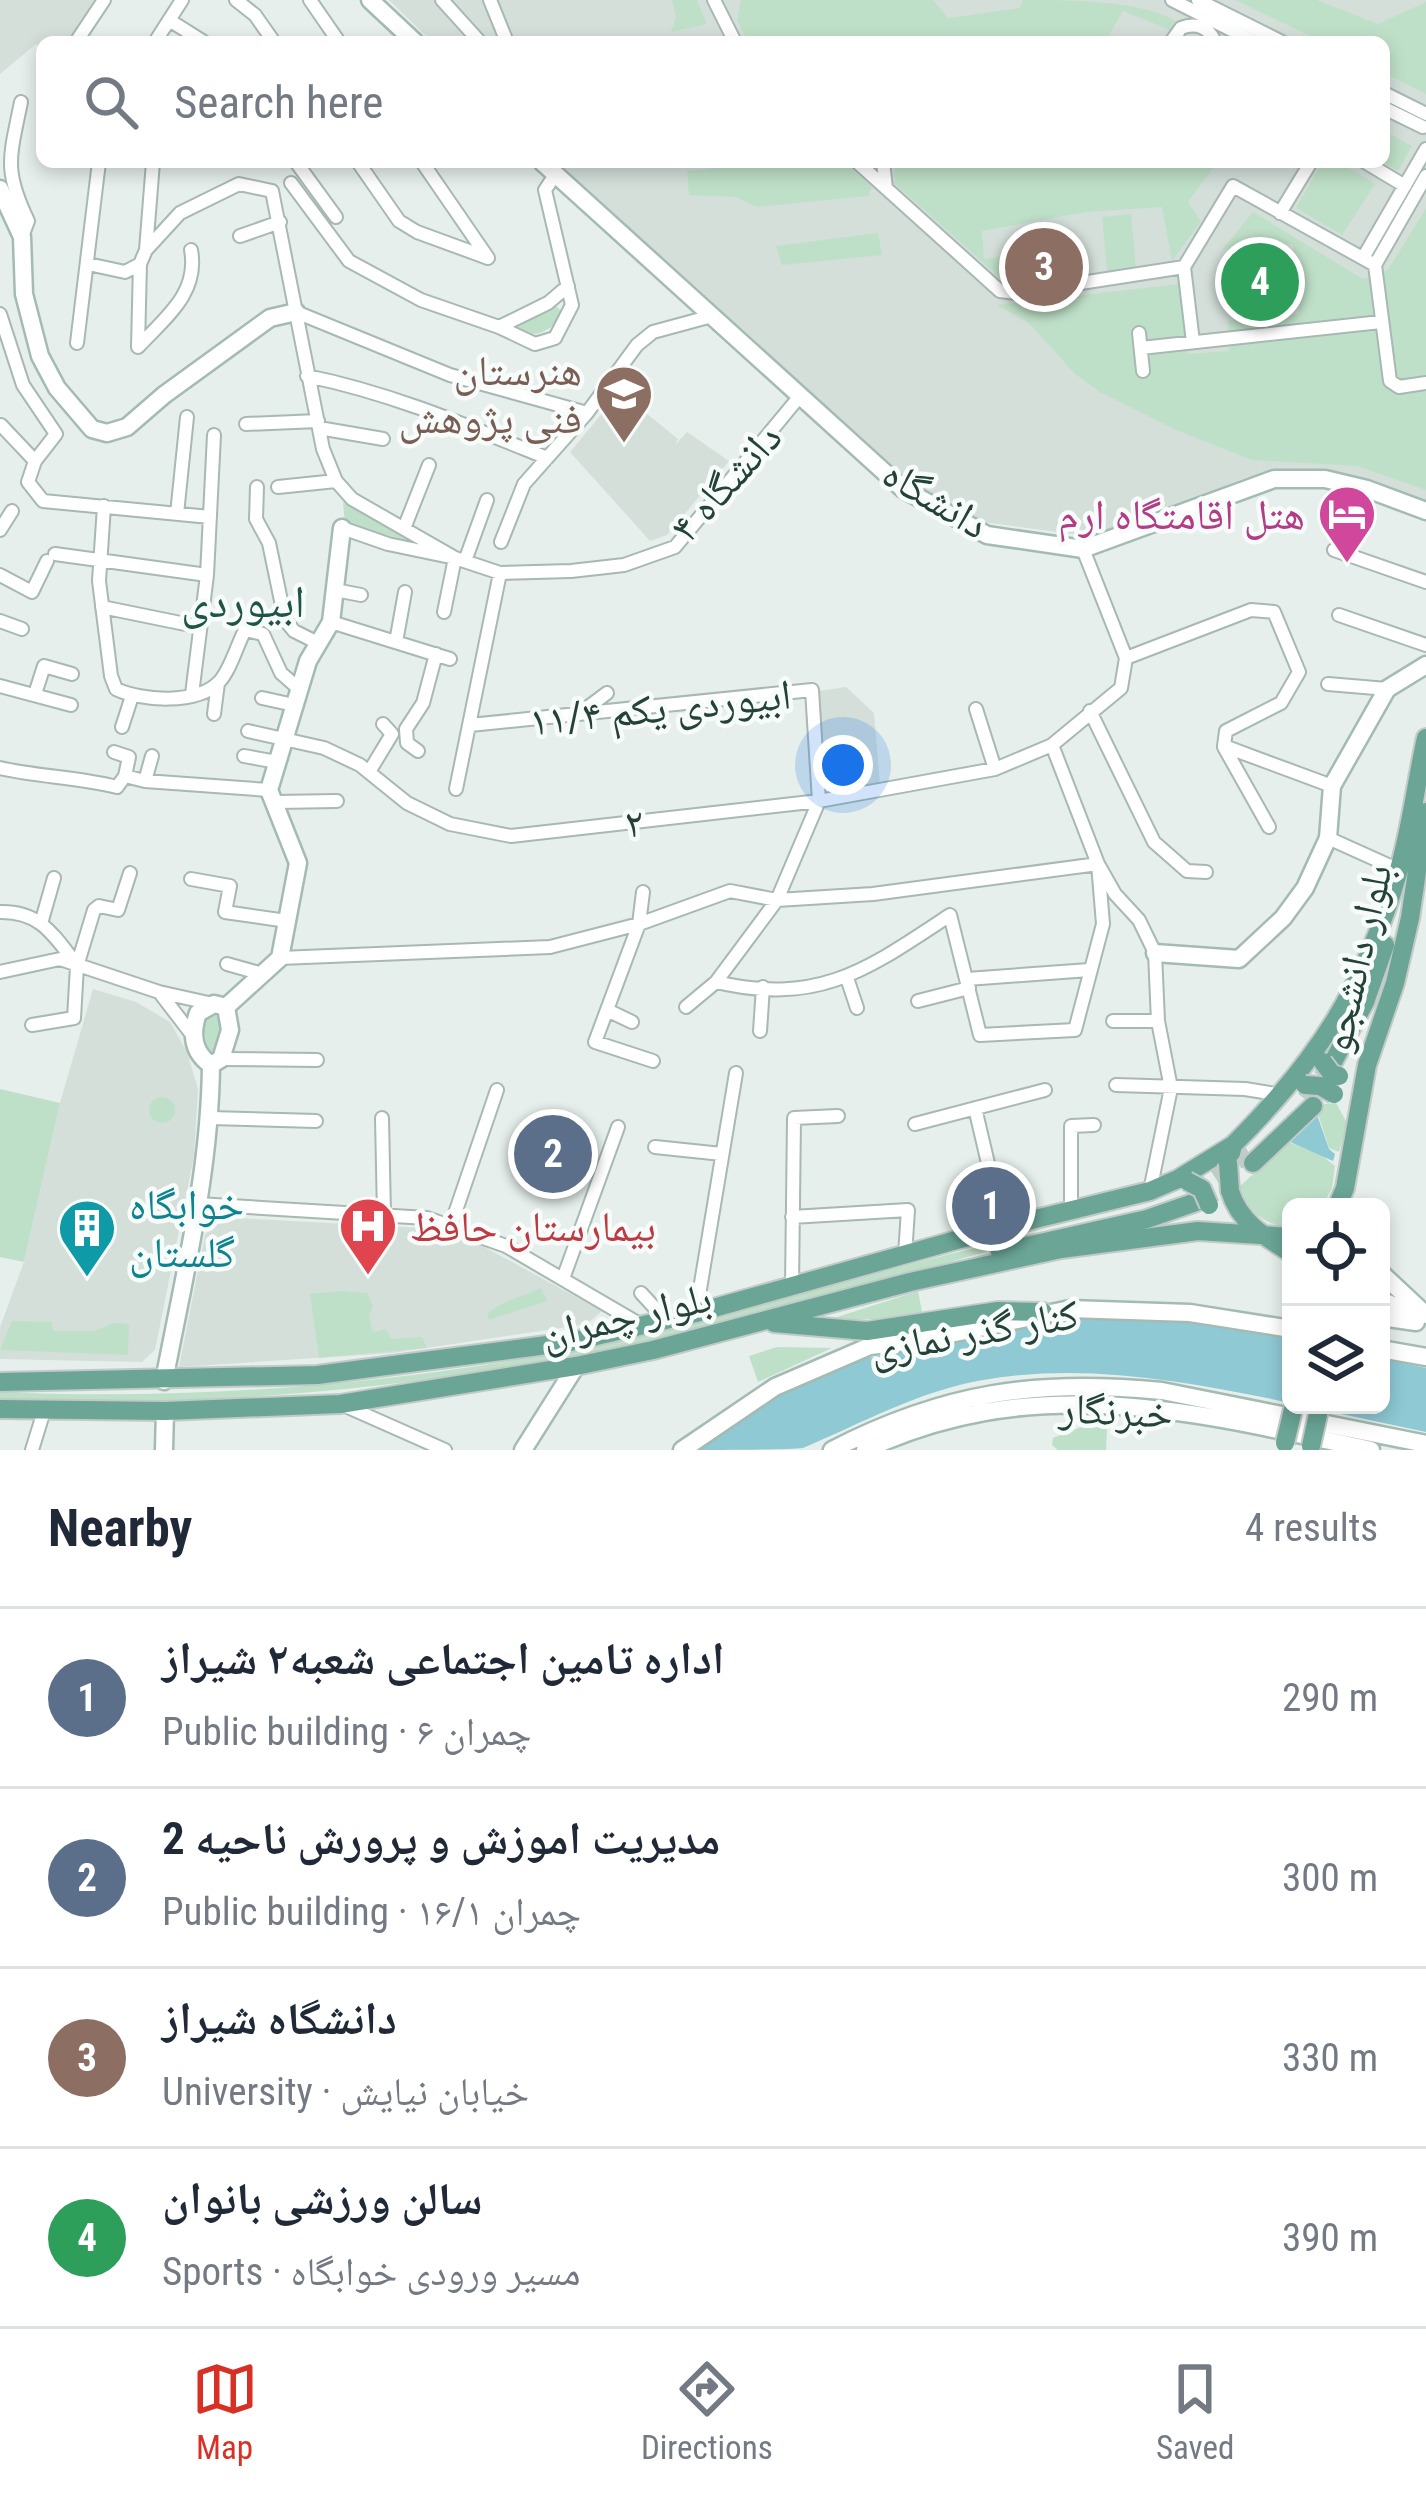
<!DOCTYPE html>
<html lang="en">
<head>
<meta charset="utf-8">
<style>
  body { margin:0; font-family:"Roboto Condensed","Noto Naskh Arabic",sans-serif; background:#f2f2f3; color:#1f2937 }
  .controls { position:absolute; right:36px; bottom:36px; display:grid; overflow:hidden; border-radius:18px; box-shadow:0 6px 18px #0003 }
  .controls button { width:108px; height:108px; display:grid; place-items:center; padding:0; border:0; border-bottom:3px solid #e0e1e3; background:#fff; color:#1f2937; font:60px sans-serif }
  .you { position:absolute; left:843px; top:765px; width:42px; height:42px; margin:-30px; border:9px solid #fff; border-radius:50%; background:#1a73e8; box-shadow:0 0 0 18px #1a73e833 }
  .badge { display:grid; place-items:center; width:78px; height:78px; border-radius:50%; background:#d93025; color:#fff; font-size:39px; font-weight:700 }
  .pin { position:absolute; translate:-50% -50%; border:6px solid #fff; box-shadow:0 3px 12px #0006 }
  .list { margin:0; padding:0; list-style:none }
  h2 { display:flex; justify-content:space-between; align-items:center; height:156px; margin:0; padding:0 48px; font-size:51px }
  h2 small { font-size:39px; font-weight:400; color:#747a83 }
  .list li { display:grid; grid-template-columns:78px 1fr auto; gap:36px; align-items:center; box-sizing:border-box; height:180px; padding:0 48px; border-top:3px solid #e0e1e3 }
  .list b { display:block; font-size:45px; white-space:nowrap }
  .list p { margin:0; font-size:39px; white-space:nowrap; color:#747a83 }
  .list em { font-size:39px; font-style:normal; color:#747a83 }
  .icon { flex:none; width:66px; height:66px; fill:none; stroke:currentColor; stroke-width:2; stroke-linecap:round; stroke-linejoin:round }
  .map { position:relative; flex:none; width:1426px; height:1450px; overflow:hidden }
  .search { position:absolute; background:#fff; box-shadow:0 6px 18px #0003; left:36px; right:36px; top:36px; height:132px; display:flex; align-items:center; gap:30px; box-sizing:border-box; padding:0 42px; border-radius:18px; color:#747a83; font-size:45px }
  .sheet { height:876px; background:#fff }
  nav { display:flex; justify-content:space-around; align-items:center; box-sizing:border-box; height:168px; border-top:3px solid #e0e1e3; background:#fff; font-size:33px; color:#747a83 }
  nav a { display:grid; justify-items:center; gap:6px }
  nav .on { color:#d93025 }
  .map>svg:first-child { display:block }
  .built { fill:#d4dfda }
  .green { fill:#bfe0c8 }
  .water { fill:#8ec9d4 }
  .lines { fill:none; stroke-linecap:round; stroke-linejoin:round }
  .primary-tunnel { stroke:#bfccc8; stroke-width:18; stroke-dasharray:18 9; stroke-linecap:butt }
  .street-casing { stroke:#a8b8b2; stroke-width:16 }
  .secondary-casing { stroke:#a4bbb3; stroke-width:21 }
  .primary-casing { stroke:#c2cac8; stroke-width:22 }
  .street { stroke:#fff; stroke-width:12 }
  .secondary { stroke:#fff; stroke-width:16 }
  .primary { stroke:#6aa596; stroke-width:18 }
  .primary-bridge-casing { stroke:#c2cac8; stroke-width:22; stroke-linecap:butt }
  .primary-bridge { stroke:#6aa596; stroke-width:18 }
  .labels { text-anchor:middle; stroke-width:9; stroke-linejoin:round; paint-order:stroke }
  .education-label { font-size:42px; fill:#785e54; stroke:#f7fbf9; text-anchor:end }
  .street-label { font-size:42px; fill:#24423a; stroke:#f7fbf9 }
  .hotel-label { font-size:42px; fill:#b23c85; stroke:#f7fbf9; text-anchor:end }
  .culture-label { font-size:42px; fill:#0d838f; stroke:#f7fbf9; text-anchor:start }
  .health-label { font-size:42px; fill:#be3a42; stroke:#f7fbf9; text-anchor:start }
  .neighbourhood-label { font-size:45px; fill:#1f5548; stroke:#f7fbf9 }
</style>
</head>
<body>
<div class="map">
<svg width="1426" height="1450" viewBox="0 0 1426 1450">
  <rect width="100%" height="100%" fill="#e6efeb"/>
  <!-- built -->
  <path class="built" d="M0 0H98L72 42H42V49L36 44 0 74Z
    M389 0H1426V507L1265 474 1245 478 1094 537 983 522 933 496 899 471 554 162H1384V42H432Z
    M620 392 678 439 675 445 687 432 729 461 667 535 650 541 570 452Z
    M846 687 874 713 880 784 837 790 825 780 819 691Z
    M93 989 136 1002 170 1022 187 1052 198 1089 194 1156 155 1350 142 1362 0 1359V1327L24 1262 60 1103Z
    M236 1218 423 1228 477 1243 602 1311 587 1324 392 1353 179 1367 205 1235 218 1219Z"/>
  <!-- green -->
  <path class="green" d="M672 0H697L707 24 671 32 676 18Z
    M741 0H933L948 18 1020 8 1023 0C1071 0 1139 0 1176 21L1170 30 1123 11 1105 42H748L737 20Z
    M1235 0H1317L1378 24 1426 2V94L1384 73V42H1323Z
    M1384 131 1412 146 1398 171 1383 162Z
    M773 162H844L872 187 868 196 756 207 737 197 689 195 687 171Z
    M894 162H1206L1214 167 1188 202 1201 222 1172 261 1162 207 1086 212 982 231 984 259 1046 253V280L1005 282 895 184Z
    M1322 162H1339L1375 184 1342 235 1296 208Z
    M1426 208V490L1357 466 1252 460 1176 430 1100 392 1075 374 1029 323 997 305 1179 284 1188 354 1229 351 1228 321 1299 314 1293 244 1222 250 1253 212 1363 279 1388 270Z
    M1131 214 1136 268 1107 271 1102 217Z
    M878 233 882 255 782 265 776 246Z
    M555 305 561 311 558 322C543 333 534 340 517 327Z
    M343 502 428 546 345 524Z
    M208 1016H219L223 1023 215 1057 203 1051 201 1022Z
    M0 1089 60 1103 24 1262 0 1257Z
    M149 1110a13 13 0 1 1 26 0a13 13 0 1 1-26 0Z
    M1336 1103 1347 1123 1339 1152 1329 1148 1317 1111 1323 1104Z
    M1288 1142 1320 1154 1335 1166 1332 1188 1322 1207H1291V1227C1263 1225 1248 1212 1240 1186Z
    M1031 1235 1033 1239C909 1272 787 1312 662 1339 444 1386 223 1408 0 1401V1392C196 1401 397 1384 589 1347 739 1318 882 1267 1031 1235Z
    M541 1288 547 1301 489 1320 487 1314 499 1305Z
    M339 1291 367 1293 373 1306 369 1315 373 1332 386 1329 391 1339 422 1337 427 1348 319 1358 310 1294Z
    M918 1291 923 1317 825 1321Z
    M12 1321 52 1322 53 1331H94L114 1323 129 1324 128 1355 0 1350Z
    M777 1347 832 1348 758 1382 749 1356Z
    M1094 1422 1107 1429 1106 1450H1058L1052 1445 1053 1438Z"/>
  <!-- water -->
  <path class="water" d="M1316 1112 1329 1149 1335 1154 1333 1161 1288 1141Z
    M1068 1313 1200 1323 1291 1338V1403C1189 1382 1087 1362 983 1380 919 1391 862 1423 803 1448 787 1450 716 1450 694 1450L780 1394 850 1361 945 1345Z
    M1381 1358 1426 1368V1432L1299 1405H1381Z"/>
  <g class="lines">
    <!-- primary-tunnel -->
    <path class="primary-tunnel" d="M1305 1099 1333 1062
      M1191 1190 1249 1153"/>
    <!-- street casing -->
    <g class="street-casing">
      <path id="street" d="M236 0 255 15 274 42
        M310 0 339 42
        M442 0 480 42
        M490 0 507 42
        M714 0 735 42
        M1172 0 1255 42
        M1198 0 1282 42
        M169 20 204 42
        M76 42 104 0
        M155 42 182 0
        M1171 42 1181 28C1196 22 1209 27 1215 42
        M1384 93 1426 114
        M21 102C10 157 3 169 28 221L22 237
        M1384 108 1423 127
        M296 162 336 217
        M358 162 399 221 417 232 488 258
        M422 162 488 258
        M857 162 1000 291 1016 293 1184 267
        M883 162 886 188
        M1365 162 1405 186
        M291 183 349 261 421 300 499 327 535 344 555 338 572 305 545 190 555 175
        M272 191 323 449 336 481 352 499 455 558 500 573 571 571 624 565 675 547 800 396
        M1280 213 1311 162
        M240 236 280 222
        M146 250 153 162
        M1363 258 1426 149
        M140 263 138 347C166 317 199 293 191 250
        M88 264 125 272 140 264 146 250 180 213 239 184 272 191
        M1375 265 1390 381 1399 387 1426 383
        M1375 265 1426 176
        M296 312 450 375 587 413
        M0 314 23 385 56 434 35 461 28 482 43 501 210 517
        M499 327 548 303 568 286
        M1139 333 1143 371
        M1193 342 1184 267 1233 186 1375 265
        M77 343 99 162
        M1141 348 1381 322
        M307 376C391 393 468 426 547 458
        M246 424 318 421
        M1 425 35 461
        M319 428 383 439
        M257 487 256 519 269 543 285 620 294 631 318 643
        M278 487 336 481
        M104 506 99 581 111 676 116 689C141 701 197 705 219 682 230 671 237 645 245 630L263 634 281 673 299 689
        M177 514 187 417
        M405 526 429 465
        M342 528 388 544 455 558 444 612
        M0 530 12 511
        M501 542 524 484 587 413 637 345 653 332 712 316
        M1334 550 1426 582
        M55 554 207 575
        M465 561 487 500
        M0 575 32 592 47 561
        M335 590 361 595
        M102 607 200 627
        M1339 615 1426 645
        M0 621 22 629
        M331 622 450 659
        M396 642 405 592
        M1126 658 1251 610 1274 612 1299 672 1281 703 1226 731 1224 746
        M1328 684 1387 689
        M0 686 71 705
        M35 694 44 666 72 674
        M192 694 207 575 214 435
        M262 698 294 705
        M976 709 995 769
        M1090 711 1154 842 1187 871 1206 872
        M214 714 218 683
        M579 714 607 693
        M470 725 812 690 819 801 777 900 716 982C820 1006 868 969 950 915L980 1035 1075 1030 1103 924 1098 864
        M122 727 132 696
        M248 731 324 748 360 765 407 803 450 824 511 836 819 801 995 769 1052 745 1121 688 1126 658 1083 549
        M1052 745 1098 864 1115 894 1139 920 1155 953 1158 1021 1171 1088 1150 1191
        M1224 746 1332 786
        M1224 747 1269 827
        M418 751 407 743 406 729 423 703 436 654
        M244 756 277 762
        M0 768C40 777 78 777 117 787L125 776 129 757 114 752
        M369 772 392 734 383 724
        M125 776 145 781 269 790
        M145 781 152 756
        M456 789 500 573
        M276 802 337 801
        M1328 838 1399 870
        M191 879 230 886 225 912 287 921
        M643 892 639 924 595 1042 653 1061
        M0 912C41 911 54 936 77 965
        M42 920 54 878
        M280 958 550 947 639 924 730 891 777 900 873 894 1098 864
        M227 964 259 973
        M0 972 60 959 159 992 213 1004
        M847 978 857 1008
        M967 979 1089 970
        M160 993 193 1036
        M918 1001 969 988
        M686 1007 716 982
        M609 1011 632 1022
        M1113 1021H1158
        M32 1025 74 1018 77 966 94 910 99 906 118 910 130 873
        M760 1031 763 987
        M221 1059 317 1060
        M1116 1085 1245 1089 1282 1095
        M975 1108 1003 1227
        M210 1118 316 1121
        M382 1118 384 1215
        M915 1124 1045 1090
        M655 1147 722 1154
        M198 1204 427 1218 506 1246 641 1325
        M1071 1211V1126L1094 1125
        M792 1217 908 1210 905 1255
        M451 1225 497 1090
        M564 1276 618 1127
        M792 1287 794 1118 838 1116
        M641 1293 666 1320
        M696 1313 736 1073
        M341 1404 445 1450
        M32 1450 44 1411"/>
    </g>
    <!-- secondary casing -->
    <g class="secondary-casing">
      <path id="secondary" d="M370 0 415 42
        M542 162 903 489 987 535 1083 549 1274 479H1325L1367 489 1426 511
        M0 189 22 237 24 294 40 356 57 388 92 429 107 433 127 427 164 395 270 318 296 312
        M1155 953 1239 959 1283 918 1305 888 1328 838 1332 786 1387 689 1426 665
        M214 1004 226 1007 230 1030 221 1059 211 1065C192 1052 191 1033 198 1013Z
        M226 1007 280 958 298 863 269 790 308 661 331 622 342 528
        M1381 1273 1426 1315
        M1381 1300 1419 1316
        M1381 1317 1416 1322
        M1381 1349 1426 1357
        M164 1381C184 1276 210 1172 211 1065
        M164 1450 165 1411
        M523 1450 576 1366
        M682 1450 775 1387 870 1346 922 1340 1070 1309 1190 1313 1291 1329
        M832 1450C945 1392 1036 1379 1162 1391L1426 1444
        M865 1450C1035 1370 1196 1412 1371 1450"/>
    </g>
    <!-- primary casing -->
    <g class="primary-casing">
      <path id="primary" d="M1333 1062 1365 1002 1385 945
        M1231 1153 1233 1145C1318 1060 1364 989 1398 873 1411 829 1416 783 1426 738
        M1253 1163 1313 1106
        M1230 1191C1239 1222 1265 1237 1291 1253
        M1337 1207 1345 1188 1367 1065 1395 983 1410 918 1426 812
        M1000 1252 1147 1219 1196 1202
        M774 1323 867 1331 998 1311 1043 1312
        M0 1382 317 1375 570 1342 696 1313 1003 1227 1150 1191 1178 1179 1233 1145
        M0 1409 165 1411 340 1404 576 1366 653 1350 910 1282 1061 1249 1198 1231 1291 1237"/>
    </g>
    <!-- street -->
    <use href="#street" class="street"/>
    <!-- secondary -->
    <use href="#secondary" class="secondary"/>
    <!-- primary -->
    <use href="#primary" class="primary"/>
    <!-- primary-bridge casing -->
    <g class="primary-bridge-casing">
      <path id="primary-bridge" d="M1323 1062 1332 1074 1339 1076
        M1305 1085 1320 1086 1334 1094
        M1228 1163 1230 1191
        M1187 1181 1202 1189 1209 1205
        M1285 1443 1294 1405
        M1311 1446 1320 1405"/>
    </g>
    <!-- primary-bridge -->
    <use href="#primary-bridge" class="primary-bridge"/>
  </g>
  <!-- icons -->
  <defs>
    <g id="school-pin" transform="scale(3)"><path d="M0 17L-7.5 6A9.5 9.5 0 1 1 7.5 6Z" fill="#8d6e63" stroke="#f7fbf9"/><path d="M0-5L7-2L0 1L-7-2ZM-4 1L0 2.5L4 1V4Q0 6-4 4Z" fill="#fff"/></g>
    <g id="hotel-pin" transform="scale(3)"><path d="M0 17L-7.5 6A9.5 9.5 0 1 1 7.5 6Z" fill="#d1479c" stroke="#f7fbf9"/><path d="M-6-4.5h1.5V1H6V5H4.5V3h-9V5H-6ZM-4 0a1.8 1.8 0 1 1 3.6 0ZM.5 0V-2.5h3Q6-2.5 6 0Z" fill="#fff"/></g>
    <g id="hospital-pin" transform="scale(3)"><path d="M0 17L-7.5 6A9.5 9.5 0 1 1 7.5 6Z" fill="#e0444e" stroke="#f7fbf9"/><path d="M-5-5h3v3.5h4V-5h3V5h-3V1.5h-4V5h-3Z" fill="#fff"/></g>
    <g id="building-pin" transform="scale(3)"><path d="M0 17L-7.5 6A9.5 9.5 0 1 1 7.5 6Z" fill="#0f9aa8" stroke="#f7fbf9"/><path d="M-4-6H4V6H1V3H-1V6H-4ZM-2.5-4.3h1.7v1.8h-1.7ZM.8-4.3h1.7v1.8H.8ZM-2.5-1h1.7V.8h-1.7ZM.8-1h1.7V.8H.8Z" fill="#fff"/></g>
  </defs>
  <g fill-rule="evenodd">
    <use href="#school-pin" x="624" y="394"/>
    <use href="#hotel-pin" x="1347" y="514"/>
    <use href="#hospital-pin" x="368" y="1226"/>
    <use href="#building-pin" x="87" y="1228"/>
  </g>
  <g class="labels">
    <!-- education labels -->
    <g class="education-label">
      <text x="582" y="385">هنرستان<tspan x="582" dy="48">فنی پژوهش</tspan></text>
    </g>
    <!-- street labels -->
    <g class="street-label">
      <text transform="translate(725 482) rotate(-48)" y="15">۴ دانشگاه</text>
      <text transform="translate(936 498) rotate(31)" y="15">دانشگاه</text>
      <text transform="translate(660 707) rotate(-6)" y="15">۱۱/۴ ابیوردی یکم</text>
      <text transform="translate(634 822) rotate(-6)" y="15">۲</text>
      <text transform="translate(1356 958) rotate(-77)" y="15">بلوار دانشجو</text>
      <text transform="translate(626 1315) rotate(-13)" y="15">بلوار چمران</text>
      <text transform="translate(974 1331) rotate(-10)" y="15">کنار گذر نمازی</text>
      <text transform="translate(1116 1410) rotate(3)" y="15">خبرنگار</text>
    </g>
    <!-- hotel labels -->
    <g class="hotel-label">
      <text x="1305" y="529">هتل اقامتگاه ارم</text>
    </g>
    <!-- culture labels -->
    <g class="culture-label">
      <text x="129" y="1219">خوابگاه<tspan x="129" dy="48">گلستان</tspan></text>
    </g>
    <!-- health labels -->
    <g class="health-label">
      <text x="410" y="1241">بیمارستان حافظ</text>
    </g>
    <!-- neighbourhood labels -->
    <g class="neighbourhood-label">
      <text x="243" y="617">ابیوردی</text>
    </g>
  </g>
</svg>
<div class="controls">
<button><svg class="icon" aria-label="locate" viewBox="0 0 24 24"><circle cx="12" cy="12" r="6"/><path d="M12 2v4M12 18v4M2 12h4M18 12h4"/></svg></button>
<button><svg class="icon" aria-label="layers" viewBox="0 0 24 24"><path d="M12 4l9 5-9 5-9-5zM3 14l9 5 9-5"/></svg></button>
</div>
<div class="you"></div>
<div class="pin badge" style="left:991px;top:1206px;background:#5c6f8a">1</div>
<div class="pin badge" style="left:553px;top:1154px;background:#5c6f8a">2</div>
<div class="pin badge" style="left:1044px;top:267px;background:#8d6e63">3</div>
<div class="pin badge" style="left:1260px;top:282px;background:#2e9e5b">4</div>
<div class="search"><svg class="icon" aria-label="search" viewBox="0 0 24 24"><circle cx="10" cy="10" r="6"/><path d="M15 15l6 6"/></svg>Search here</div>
</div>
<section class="sheet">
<h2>Nearby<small>4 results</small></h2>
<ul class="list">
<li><span class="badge" style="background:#5c6f8a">1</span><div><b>اداره تامین اجتماعی شعبه۲ شیراز</b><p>Public building · ۶ چمران</p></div><em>290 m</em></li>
<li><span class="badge" style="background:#5c6f8a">2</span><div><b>مدیریت اموزش و پرورش ناحیه 2</b><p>Public building · ۱۶/۱ چمران</p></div><em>300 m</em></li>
<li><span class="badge" style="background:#8d6e63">3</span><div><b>دانشگاه شیراز</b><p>University · خیابان نیایش</p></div><em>330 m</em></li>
<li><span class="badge" style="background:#2e9e5b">4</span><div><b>سالن ورزشی بانوان</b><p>Sports · مسیر ورودی خوابگاه</p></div><em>390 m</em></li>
</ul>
</section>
<nav>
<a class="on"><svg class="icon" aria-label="map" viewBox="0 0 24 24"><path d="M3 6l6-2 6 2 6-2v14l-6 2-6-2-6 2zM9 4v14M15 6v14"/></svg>Map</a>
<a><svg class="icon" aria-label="directions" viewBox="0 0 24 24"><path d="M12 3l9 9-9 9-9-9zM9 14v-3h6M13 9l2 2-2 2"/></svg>Directions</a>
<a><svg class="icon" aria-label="saved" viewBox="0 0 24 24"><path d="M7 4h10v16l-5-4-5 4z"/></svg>Saved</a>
</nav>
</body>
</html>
